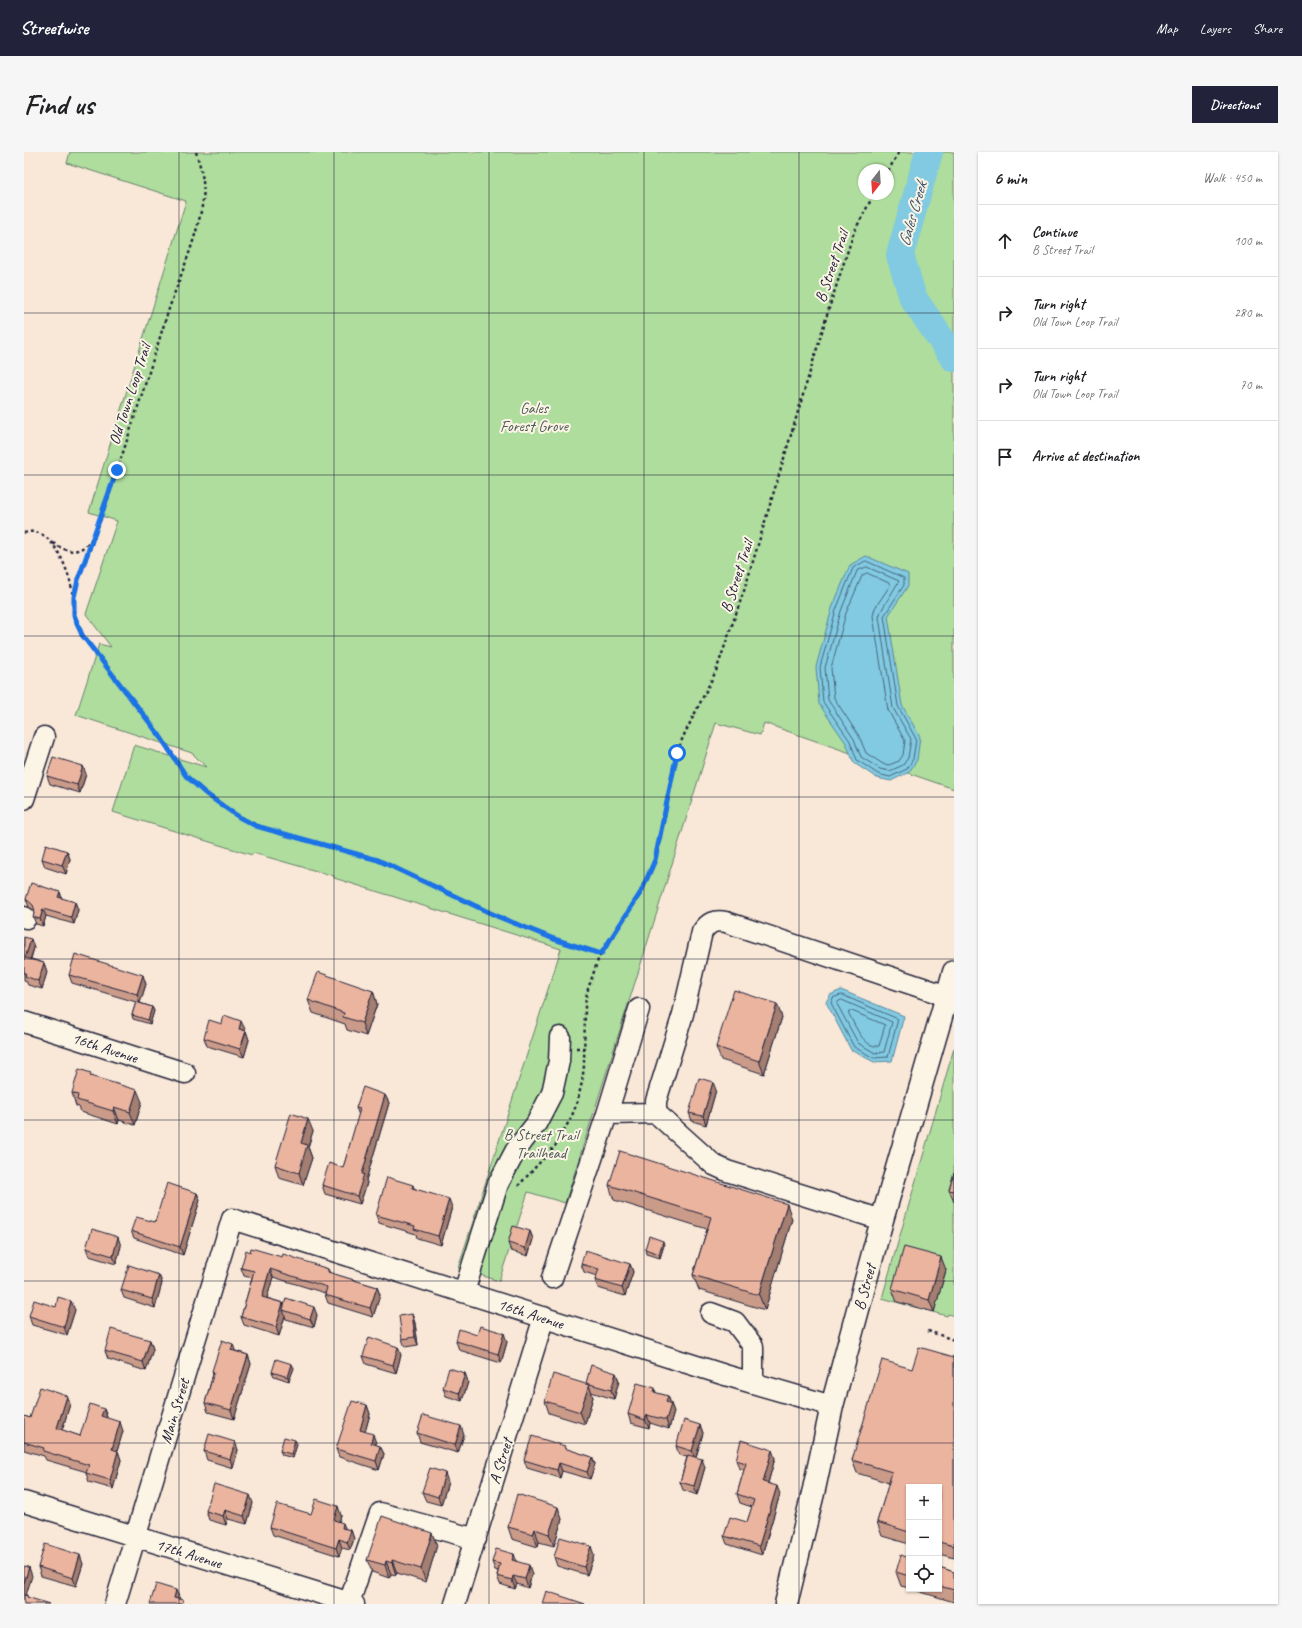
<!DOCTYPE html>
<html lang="en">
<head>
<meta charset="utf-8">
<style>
  body { margin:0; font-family:Caveat,sans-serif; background:#f6f6f6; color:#202124 }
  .controls { position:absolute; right:12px; bottom:12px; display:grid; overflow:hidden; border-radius:0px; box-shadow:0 1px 3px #0004 }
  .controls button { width:36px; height:36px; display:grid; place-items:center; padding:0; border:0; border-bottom:1px solid #e0e0e0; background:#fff; color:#202124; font:20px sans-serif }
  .compass { position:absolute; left:834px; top:12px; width:36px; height:36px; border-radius:50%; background:#fff; box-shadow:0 1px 3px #0004; rotate:197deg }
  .stop { position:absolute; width:12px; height:12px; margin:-9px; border:3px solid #1a73e8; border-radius:50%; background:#fff }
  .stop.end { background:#1a73e8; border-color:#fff; box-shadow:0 1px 4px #0008 }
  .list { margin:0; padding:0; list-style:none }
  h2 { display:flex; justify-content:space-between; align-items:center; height:52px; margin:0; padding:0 16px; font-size:17px }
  h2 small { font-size:13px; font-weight:400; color:#757577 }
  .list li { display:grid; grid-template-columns:26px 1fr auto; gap:12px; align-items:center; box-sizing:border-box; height:72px; padding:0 16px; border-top:1px solid #e0e0e0 }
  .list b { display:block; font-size:15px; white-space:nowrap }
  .list p { margin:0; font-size:13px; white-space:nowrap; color:#757577 }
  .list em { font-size:13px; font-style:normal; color:#757577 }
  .icon { flex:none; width:22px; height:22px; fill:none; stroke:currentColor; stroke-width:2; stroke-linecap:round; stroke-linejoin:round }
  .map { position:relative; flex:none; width:930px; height:1452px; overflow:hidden; border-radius:0px }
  header { display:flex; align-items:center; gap:24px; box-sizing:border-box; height:56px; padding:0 20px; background:#22223b; color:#fff }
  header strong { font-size:19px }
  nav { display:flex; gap:22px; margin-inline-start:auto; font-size:14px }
  .intro { display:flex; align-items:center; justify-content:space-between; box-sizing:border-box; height:96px; padding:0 24px }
  h1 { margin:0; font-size:28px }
  .button { padding:10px 18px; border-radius:0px; background:#22223b; color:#fff; font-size:14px; font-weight:700 }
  main { display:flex; gap:24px; padding:0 24px }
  aside { flex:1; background:#fff; border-radius:0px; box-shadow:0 1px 3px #0004 }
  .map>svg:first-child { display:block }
  .green { fill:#aedd9d; stroke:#68806c; fill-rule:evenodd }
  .water { fill:#81cae1; stroke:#5b879f }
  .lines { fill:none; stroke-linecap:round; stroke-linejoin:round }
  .shore { stroke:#48657d; stroke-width:1 }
  .river { stroke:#81cae1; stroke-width:28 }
  .minor-casing { stroke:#22223b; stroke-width:23 }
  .major-casing { stroke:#22223b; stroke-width:25 }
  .path { stroke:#22223b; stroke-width:2.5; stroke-dasharray:3 3; stroke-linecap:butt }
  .minor { stroke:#fcf5e5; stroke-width:20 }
  .major { stroke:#fcf5e5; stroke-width:22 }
  .wall { fill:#ca9b89; stroke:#22223b }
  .shaded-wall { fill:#a47e6f; stroke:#22223b }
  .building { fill:#ebb49f; stroke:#22223b }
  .route { stroke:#1a73e8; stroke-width:5 }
  .grid { fill:none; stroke:#22223b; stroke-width:1; stroke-opacity:0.55 }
  .labels { text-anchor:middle; stroke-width:4; stroke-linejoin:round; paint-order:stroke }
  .street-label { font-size:16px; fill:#22223b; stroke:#fcf5e5 }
  .park-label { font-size:16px; fill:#4c5a58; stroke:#fcf5e5 }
  .water-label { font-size:17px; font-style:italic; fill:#3e546d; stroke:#fcf5e5 }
</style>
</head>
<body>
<header>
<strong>Streetwise</strong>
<nav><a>Map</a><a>Layers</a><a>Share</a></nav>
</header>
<div class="intro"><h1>Find us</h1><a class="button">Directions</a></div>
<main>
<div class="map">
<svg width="930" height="1452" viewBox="0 0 930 1452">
  <rect width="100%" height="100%" fill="#f9e8d7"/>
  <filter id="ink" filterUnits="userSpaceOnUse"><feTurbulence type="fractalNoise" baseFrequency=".025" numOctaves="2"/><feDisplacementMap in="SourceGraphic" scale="8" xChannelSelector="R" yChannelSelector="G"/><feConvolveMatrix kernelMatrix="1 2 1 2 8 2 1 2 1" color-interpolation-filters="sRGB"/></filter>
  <g filter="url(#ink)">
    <!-- green -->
    <path class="green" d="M46 0H930V637L740 571 736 583 692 571 614 821 541 1051 504 1040 475 1129 434 1116 537 797 310 726V724L229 701 228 703 89 660 110 593 182 615 168 601 52 563 75 492 87 495 62 462 93 369 65 360 162 49 43 11ZM840 18H864V42H840Z
      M930 896V1164L924 1162 923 1164 858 1146Z"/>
    <!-- water -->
    <path class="water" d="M842 404 884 422V434L864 464 878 553 896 585 893 608 885 620 867 629 853 626 830 611 822 591 795 552 792 515 808 456 826 413Z
      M817 838 880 864 868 909 850 910 827 898 802 850 806 843Z"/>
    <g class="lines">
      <!-- shore -->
      <path class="shore" d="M842 409 880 426V433L860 464 874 554 892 587 889 607 883 617 866 625 854 622 833 608 826 589 799 550 796 515 812 458 829 416Z
        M843 415 875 429 857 459 855 465 869 556 887 587 884 606 879 613 866 619 856 617 837 605 830 587 804 548 801 516 817 459 833 419Z
        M843 421 867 432 851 456 849 464 864 558 881 589 879 603 875 609 865 613 859 612 842 601 835 584 810 546 807 516 822 461 838 424Z
        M818 843 874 867 864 905 850 906 830 895 807 851 809 846Z
        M818 848 868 870 860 900 851 901 834 891 813 852 814 850Z
        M825 859H828L861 873 855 894C839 896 831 873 825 862Z"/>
      <!-- river -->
      <path class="river" d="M905 0 876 103 889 146 930 206"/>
      <!-- minor casing -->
      <g class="minor-casing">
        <path id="minor" d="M0 647 20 585
          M0 765 2 766
          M0 870 161 921
          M583 962 632 961
          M858 1068 703 1019 690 1013 632 961V949L659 862 678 780C685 770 690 768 702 770L923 844
          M528 1126 583 962 615 857
          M440 1140 474 1032 492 998 512 972 528 941 535 909 536 885
          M687 1161 711 1170 729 1194V1231
          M0 1350 330 1452
          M325 1451 356 1361 452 1387
          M91 1452 208 1067 701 1223 808 1254
          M431 1452 520 1165"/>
      </g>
      <!-- major casing -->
      <g class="major-casing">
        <path id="major" d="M762 1452 790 1337 808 1254 858 1068 930 820"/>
      </g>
      <!-- path -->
      <path class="path" d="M172 0C177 16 181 31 179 48 173 88 155 125 143 163 115 252 87 341 54 428 48 452 47 461 58 483L136 584 162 624 181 641 215 665 232 673 249 679 354 708 475 765 530 787 577 802
        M864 19 875 0
        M0 381C29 371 46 422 49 443
        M29 391C45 402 57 402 69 386
        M552 896H561
        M494 1034 531 994 547 966 553 951 558 930 560 914 561 854 563 840 575 805 617 740 631 708 653 601 659 585 692 519 721 436 806 153 830 80 850 42
        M904 1179 930 1188"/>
      <!-- minor -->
      <use href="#minor" class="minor"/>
      <!-- major -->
      <use href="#major" class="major"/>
    </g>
    <!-- wall -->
    <path class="wall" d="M62 622 56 641 26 632 23 624Z
      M43 699 46 707 42 722 21 715 18 707Z
      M36 740 38 747 51 750 54 758 50 772 22 764 19 774 12 772 9 765 11 759 5 755 2 747Z
      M0 785 10 796 7 807 20 811 23 820 18 837 4 833 2 829 0 828Z
      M45 823 122 832 116 851 128 855 130 859 126 872 109 867 108 863 112 850 48 831Z
      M349 839 353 852 342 884 323 878 321 872 289 861 284 848Z
      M758 865 740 922 697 908 692 895Z
      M198 872 221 877 220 879H222L225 888 220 905 183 894 180 886Z
      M68 924 118 950 111 973 95 968 94 972 57 960 55 955 52 954 48 941Z
      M692 938 682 973 668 969 665 961Z
      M361 943 365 951 342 1028 343 1031 336 1052 301 1042 298 1033 319 1016 335 963 332 956Z
      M289 979 284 995 288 1006 279 1033 255 1026 251 1013Z
      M930 1021V1050L925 1038Z
      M389 1033 390 1036 428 1055 417 1093 393 1086 392 1082 355 1071 352 1063Z
      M585 1033 768 1067 741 1158 675 1138 669 1123 683 1077 590 1048Z
      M173 1041 176 1048 159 1103 110 1086 107 1079 131 1070Z
      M506 1079 509 1087 504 1104 487 1099 484 1091Z
      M640 1093 636 1106 622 1102 621 1097Z
      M97 1094 92 1112 65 1104 62 1096Z
      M226 1100 304 1117 306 1121 353 1135 356 1143 349 1165 304 1151 301 1143V1141L249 1125 243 1146 259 1151 260 1154 293 1163 290 1175 262 1167 261 1164 255 1184 220 1173 217 1165 228 1126 220 1124 217 1116Z
      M557 1112H606L609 1120 601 1144 574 1136 571 1128 573 1124 560 1120Z
      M922 1118 910 1160 873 1150 868 1137Z
      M135 1123 138 1131 131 1156 100 1146 97 1138Z
      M51 1158 43 1183 8 1173 5 1164Z
      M388 1162 391 1171 394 1193 381 1195 378 1187Z
      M453 1183 483 1190 477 1211 435 1198 432 1189Z
      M126 1188 129 1197 122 1219 84 1207 81 1199Z
      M212 1199 224 1203 227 1212 210 1267 184 1260 181 1251 189 1222 188 1219Z
      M377 1203 372 1221 342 1212 339 1204Z
      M930 1205V1406L915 1402V1335H885V1392L858 1384 853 1370 865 1331 833 1321 828 1308 888 1217Z
      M270 1216 265 1229 250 1224 248 1220Z
      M441 1221 444 1230 438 1249 422 1244 419 1236Z
      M592 1221 595 1229 590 1247 567 1240 569 1245 561 1272 525 1261 521 1249 563 1232 562 1231Z
      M631 1236 632 1241 644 1244 650 1260 645 1277 626 1271 625 1276 607 1271 604 1262Z
      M43 1244 46 1252 38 1278 56 1284 80 1257 83 1265 82 1266 99 1279 93 1299H94L97 1308 89 1337 65 1330 62 1321 63 1320 22 1308 20 1304 0 1298V1264L6 1266Z
      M343 1253 346 1262 341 1280 352 1291V1293L356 1294 360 1302 355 1318 315 1305 312 1297Z
      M676 1273 679 1281 672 1305 681 1315 673 1343 659 1338 656 1330 663 1305 655 1303 652 1294Z
      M393 1281 440 1283 434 1301 396 1290Z
      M211 1290 214 1298 209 1316 183 1308 180 1299Z
      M273 1292 269 1306 258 1303 256 1299Z
      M542 1297 568 1305 571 1312 566 1327 538 1319 536 1326 503 1316 500 1308Z
      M751 1306 744 1331 756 1342 738 1403 703 1392 700 1384 723 1370 728 1355 716 1351 713 1342 720 1318 715 1316 712 1308Z
      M424 1330 417 1353 402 1349 398 1340Z
      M229 1351 223 1372 204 1367 202 1373 185 1368 182 1359Z
      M287 1362 317 1363 315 1370 321 1377 327 1378 330 1387 326 1398 318 1396 315 1404 249 1383 246 1375Z
      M538 1367 530 1394 515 1390 514 1395 488 1387 484 1375Z
      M413 1393 402 1430 373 1421 372 1423 367 1422 365 1426 348 1420 343 1408Z
      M490 1402 492 1410 508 1422 504 1436 493 1432 491 1437 476 1432 473 1424 474 1419 471 1418 468 1410Z
      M570 1403 563 1423 533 1414 530 1405Z
      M885 1406V1436L877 1434 872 1420Z
      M59 1412 52 1434 17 1424 14 1415Z
      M915 1415 930 1420V1450L887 1437H915Z"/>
    <!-- shaded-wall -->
    <path class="shaded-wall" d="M59 614 62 622 56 641 53 633Z
      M43 699 46 707 42 722 38 713Z
      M36 740 38 747 34 745Z
      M51 750 54 758 50 772 47 765Z
      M19 757 22 764 19 774 16 767Z
      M7 787 10 796 4 814 1 806Z
      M20 811 23 820 18 837 14 829Z
      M119 823 122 832 116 851 113 842Z
      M349 839 353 852 342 884 338 871Z
      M753 852 758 865 740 922 735 909Z
      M128 855 130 859 126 872 124 868Z
      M217 869 221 877 218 886 215 877Z
      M222 879 225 888 220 905 216 897Z
      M689 930 692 938 682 973 679 964Z
      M113 938 118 950 111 973 106 960Z
      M361 943 365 951 342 1028 343 1031 336 1052 333 1044 338 1022Z
      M90 955 95 968 94 972 89 959Z
      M284 967 289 979 284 995 288 1006 279 1033 275 1021 277 991Z
      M173 1041 176 1048 159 1103 156 1095Z
      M425 1047 428 1055 417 1093 414 1084Z
      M763 1052 768 1067 741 1158 735 1143Z
      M506 1079 509 1087 504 1104 501 1096Z
      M94 1085 97 1094 92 1112 89 1104Z
      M639 1089 640 1093 636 1106 635 1102Z
      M917 1105 922 1118 910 1160 905 1148Z
      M606 1112 609 1120 601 1144 598 1136Z
      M246 1117 249 1125 241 1153 238 1145Z
      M135 1123 138 1131 131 1156 128 1147Z
      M353 1135 356 1143 349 1165 346 1156Z
      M47 1149 51 1158 43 1183 40 1175Z
      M259 1151 262 1159 259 1158 261 1164 255 1184 252 1175Z
      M290 1155 293 1163 290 1175 286 1167Z
      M388 1162 391 1171 394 1193 391 1185Z
      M480 1181 483 1190 477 1211 474 1202Z
      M126 1188 129 1197 122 1219 119 1210Z
      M209 1192 212 1201 207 1198Z
      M374 1195 377 1203 372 1221 369 1213Z
      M224 1203 227 1212 210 1267 207 1258Z
      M268 1212 270 1216 265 1229 264 1225Z
      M441 1221 444 1230 438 1249 435 1241Z
      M592 1221 595 1229 590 1247 587 1238Z
      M565 1233 569 1245 561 1272 556 1260Z
      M43 1244 46 1252 36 1285 33 1276Z
      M644 1244 650 1260 645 1277 642 1268V1250Z
      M343 1253 346 1262 339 1287 336 1278Z
      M80 1257 83 1265 80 1273 77 1264Z
      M623 1263 626 1271 625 1276 621 1268Z
      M96 1270 99 1279 91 1306 88 1297Z
      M676 1273 679 1281 671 1308 668 1299Z
      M437 1274 440 1283 434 1301 431 1293Z
      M349 1282 352 1291 350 1299 347 1291Z
      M271 1288 273 1292 269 1306 267 1302Z
      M211 1290 214 1298 209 1316 206 1307Z
      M356 1294 360 1302 355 1318 352 1309Z
      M748 1298 751 1306 742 1338 739 1330Z
      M94 1299 97 1308 89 1337 86 1328Z
      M568 1305 571 1312 566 1327 563 1320Z
      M678 1307 681 1315 673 1343 670 1334Z
      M535 1311 538 1319 536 1326 533 1318Z
      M421 1321 424 1330 417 1353 414 1345Z
      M753 1334 756 1342 738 1403 735 1394Z
      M226 1343 229 1351 223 1372 220 1364Z
      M314 1354 317 1363 313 1377 310 1368Z
      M534 1355 538 1367 530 1394 525 1382Z
      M201 1358 204 1367 202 1373 199 1364Z
      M319 1371 323 1380 318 1376Z
      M511 1377 515 1390 514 1395 509 1382Z
      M327 1378 330 1387 326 1398 323 1390Z
      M408 1381 413 1393 402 1430 397 1417Z
      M315 1387 318 1396 315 1404 312 1396Z
      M567 1394 570 1403 563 1423 560 1415Z
      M490 1402 493 1411 488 1408Z
      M56 1403 59 1412 52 1434 49 1426Z
      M368 1408 373 1421 372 1423 368 1411Z
      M362 1409 367 1422 365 1426 361 1413Z
      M505 1413 508 1422 504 1436 501 1427Z
      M5 1415 8 1424 0 1450V1431Z
      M489 1424 493 1432 491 1437 488 1428Z
      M152 1438 156 1447 150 1446Z"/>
    <!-- building -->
    <path class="building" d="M29 605 59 614 53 633 23 624Z
      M22 692 43 699 38 713 18 707Z
      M7 731 36 740 34 745 51 750 47 765 19 757 16 767 9 765 11 759 9 753 2 747Z
      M0 785 7 787 1 806 20 811 14 829 1 824 2 821 0 820Z
      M51 802 119 823 113 842 45 823Z
      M294 820 349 839 338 871 319 865 320 861 284 848Z
      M710 838 753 852 735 909 692 895Z
      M112 850 128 855 124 868 108 863Z
      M200 863 217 869 215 877 222 879 216 897 180 886 185 868 198 872Z
      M55 917 67 921 66 924 113 938 106 960 90 955 89 959 53 948 54 943 48 941Z
      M675 926 689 930 679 964 665 961Z
      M339 935 361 943 338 1022H340L333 1044 298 1033 305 1011 319 1016 336 957 332 956Z
      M267 961 284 967 277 991 283 993 275 1021 251 1013Z
      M596 999 763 1052 735 1143 669 1123 687 1065 585 1033Z
      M930 1021V1039L925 1038Z
      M363 1025 389 1033 388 1036 425 1047 414 1084 390 1077 391 1074 352 1063Z
      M143 1031 173 1041 156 1095 107 1079 112 1065 131 1070Z
      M489 1074 506 1079 501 1096 484 1091Z
      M68 1077 94 1085 89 1104 62 1096Z
      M625 1084 639 1089 635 1102 621 1097Z
      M880 1095 917 1105 905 1148 868 1137Z
      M227 1096 258 1105 259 1102 304 1117V1120L353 1135 346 1156 301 1143 303 1135 246 1117 238 1145 259 1151 252 1175 217 1165 230 1119 217 1116 222 1098 226 1100Z
      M561 1098 606 1112 598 1136 571 1128 575 1117 557 1112Z
      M105 1113 135 1123 128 1147 97 1138Z
      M34 1145 47 1149 40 1175 5 1164 10 1148 32 1155Z
      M262 1146 290 1155 286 1167 259 1158Z
      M388 1162 391 1185 378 1187 375 1164Z
      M456 1174 480 1181 474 1202 432 1189 435 1177 453 1183Z
      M87 1177 126 1188 119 1210 81 1199Z
      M345 1185 374 1195 369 1213 339 1204Z
      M198 1188 209 1192 207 1198 224 1203 207 1258 181 1251 190 1220 188 1219Z
      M895 1195 930 1205V1394L915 1390V1335H885V1380L853 1370 868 1320 828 1308 858 1208 888 1217Z
      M252 1207 268 1212 264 1225 248 1220Z
      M567 1213 592 1221 587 1238 562 1231Z
      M425 1216 441 1221 435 1241 419 1236Z
      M529 1222 565 1233 556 1260 521 1249Z
      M613 1231 631 1236 630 1240 644 1244 642 1250 647 1252 642 1268 623 1263 621 1268 604 1262Z
      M16 1235 43 1244 33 1276 56 1284 66 1252 80 1257 77 1264 96 1270 88 1297 94 1299 86 1328 62 1321 65 1313 19 1299 20 1296 0 1290V1264L6 1266Z
      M328 1249 343 1253 336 1278 349 1282 347 1291 356 1294 352 1309 312 1297Z
      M399 1263 437 1274 431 1293 393 1281Z
      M660 1268 676 1273 668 1299 652 1294Z
      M185 1282 211 1290 206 1307 180 1299Z
      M508 1284 541 1294 540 1296 568 1305 563 1320 535 1311 533 1318 500 1308Z
      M260 1285 271 1288 267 1302 256 1299Z
      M717 1288 748 1298 739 1330 753 1334 735 1394 700 1384 706 1365 723 1370 730 1348 713 1342 722 1311 712 1308Z
      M664 1303 678 1307 670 1334 656 1330Z
      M406 1316 421 1321 414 1345 398 1340Z
      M190 1332 226 1343 220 1364 201 1358 199 1364 182 1359Z
      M493 1342 534 1355 525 1382 511 1377 509 1382 484 1375Z
      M292 1347 314 1354 310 1368 319 1371 318 1376 327 1378 323 1390 315 1387 312 1396 246 1375 253 1352 287 1362Z
      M358 1364 408 1381 397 1417 368 1408V1411L362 1409 361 1413 343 1408Z
      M536 1385 567 1394 560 1415 530 1405Z
      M21 1392 56 1403 49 1426 14 1415Z
      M472 1397 490 1402 488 1408 505 1413 501 1427 489 1424 488 1428 473 1424 476 1412 468 1410Z
      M877 1403 885 1406V1424L872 1420Z
      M0 1414 5 1415 0 1431Z
      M915 1415 930 1420V1438L915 1434Z
      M132 1432 152 1438 150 1446 159 1448 158 1452H126Z
      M522 1439 561 1452H518Z
      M0 1443 4 1444 3 1445 25 1452H0Z"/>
  </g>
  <g class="lines" filter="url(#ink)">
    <!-- route -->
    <path class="route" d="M93 318 54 428 50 445V463L58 483 136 584 162 624 181 641 199 654 215 665 232 674 354 708 475 765 530 787 577 802 617 740 631 708 653 601"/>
  </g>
  <!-- grid -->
  <path class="grid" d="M155 0V1452M310 0V1452M465 0V1452M620 0V1452M775 0V1452M0 161H930M0 323H930M0 484H930M0 645H930M0 807H930M0 968H930M0 1129H930M0 1291H930"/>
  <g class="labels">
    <!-- street labels -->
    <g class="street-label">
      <text transform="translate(807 114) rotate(-71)" y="6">B Street Trail</text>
      <text transform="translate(105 242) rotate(-72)" y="6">Old Town Loop Trail</text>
      <text transform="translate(712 424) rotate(-72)" y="6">B Street Trail</text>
      <text transform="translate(81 895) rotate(18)" y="6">16th Avenue</text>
      <text transform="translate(840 1135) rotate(-75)" y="6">B Street</text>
      <text transform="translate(507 1161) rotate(18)" y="6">16th Avenue</text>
      <text transform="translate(150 1259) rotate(-73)" y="6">Main Street</text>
      <text transform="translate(476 1309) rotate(-73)" y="6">A Street</text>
      <text transform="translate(165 1401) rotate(17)" y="6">17th Avenue</text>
    </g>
    <!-- park labels -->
    <g class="park-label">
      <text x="510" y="261">Gales<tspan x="510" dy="18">Forest Grove</tspan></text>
      <text x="517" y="988">B Street Trail<tspan x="517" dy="18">Trailhead</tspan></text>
    </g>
    <!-- water labels -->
    <g class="water-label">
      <text transform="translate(888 62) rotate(-74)" y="6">Gales Creek</text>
    </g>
  </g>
</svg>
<div class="controls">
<button>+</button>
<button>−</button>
<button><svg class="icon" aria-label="locate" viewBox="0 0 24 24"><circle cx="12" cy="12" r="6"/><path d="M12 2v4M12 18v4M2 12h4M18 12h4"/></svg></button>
</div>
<svg class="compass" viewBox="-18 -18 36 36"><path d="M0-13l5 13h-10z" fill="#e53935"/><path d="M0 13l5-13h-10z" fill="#757577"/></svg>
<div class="stop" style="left:653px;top:601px"></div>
<div class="stop end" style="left:93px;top:318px"></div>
</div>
<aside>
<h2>6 min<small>Walk · 450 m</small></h2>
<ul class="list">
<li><svg class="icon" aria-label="ahead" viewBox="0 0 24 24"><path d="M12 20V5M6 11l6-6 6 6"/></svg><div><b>Continue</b><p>B Street Trail</p></div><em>100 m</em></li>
<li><svg class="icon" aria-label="right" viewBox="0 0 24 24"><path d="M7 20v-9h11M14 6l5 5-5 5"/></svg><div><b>Turn right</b><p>Old Town Loop Trail</p></div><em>280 m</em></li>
<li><svg class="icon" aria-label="right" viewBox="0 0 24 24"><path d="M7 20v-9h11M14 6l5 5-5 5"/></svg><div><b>Turn right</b><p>Old Town Loop Trail</p></div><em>70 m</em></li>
<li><svg class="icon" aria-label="arrive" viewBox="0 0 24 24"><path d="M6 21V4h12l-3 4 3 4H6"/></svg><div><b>Arrive at destination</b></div></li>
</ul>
</aside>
</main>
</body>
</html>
